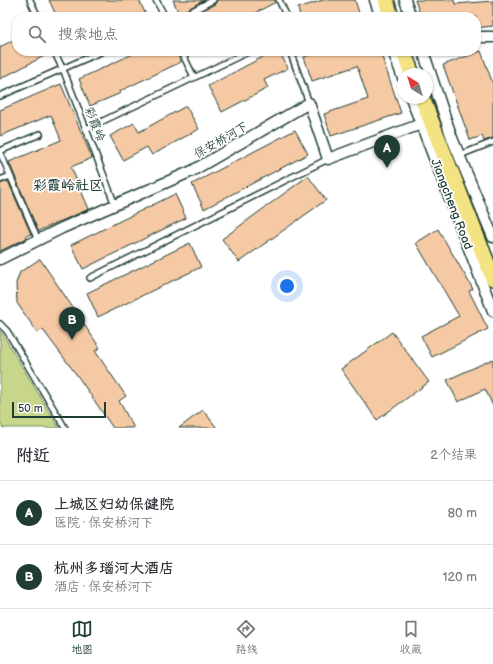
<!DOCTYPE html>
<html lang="zh">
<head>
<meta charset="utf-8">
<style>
  body { margin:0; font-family:"Balsamiq Sans","LXGW WenKai TC",sans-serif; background:#f7f7f7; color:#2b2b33 }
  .compass { position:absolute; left:397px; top:68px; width:36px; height:36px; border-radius:50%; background:#fff; box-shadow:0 1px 3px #0004; rotate:322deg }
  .scale { position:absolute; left:12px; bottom:10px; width:94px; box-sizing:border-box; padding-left:4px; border:2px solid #1f3d34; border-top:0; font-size:11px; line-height:14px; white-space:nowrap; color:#1f3d34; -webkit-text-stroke:3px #fff; paint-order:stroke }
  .you { position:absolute; left:287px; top:286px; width:14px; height:14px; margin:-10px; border:3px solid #fff; border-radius:50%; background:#1a73e8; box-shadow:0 0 0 6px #1a73e833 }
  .badge { display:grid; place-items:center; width:26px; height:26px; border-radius:50%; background:#1f3d34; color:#fff; font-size:13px; font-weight:700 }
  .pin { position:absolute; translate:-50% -33px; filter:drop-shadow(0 1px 2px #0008) }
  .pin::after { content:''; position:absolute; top:21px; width:14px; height:12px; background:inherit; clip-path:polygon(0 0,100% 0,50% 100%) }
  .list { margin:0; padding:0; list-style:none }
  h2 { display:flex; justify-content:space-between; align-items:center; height:52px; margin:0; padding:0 16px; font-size:17px }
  h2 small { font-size:13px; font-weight:400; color:#7c7c81 }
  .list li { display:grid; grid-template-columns:26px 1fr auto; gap:12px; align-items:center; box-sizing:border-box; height:64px; padding:0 16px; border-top:1px solid #e1e1e2 }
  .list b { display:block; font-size:15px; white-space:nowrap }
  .list p { margin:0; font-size:13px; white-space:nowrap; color:#7c7c81 }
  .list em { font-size:13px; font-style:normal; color:#7c7c81 }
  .icon { flex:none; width:22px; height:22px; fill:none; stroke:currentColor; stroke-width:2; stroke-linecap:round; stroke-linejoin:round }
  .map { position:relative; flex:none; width:493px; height:428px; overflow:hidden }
  .search { position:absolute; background:#fff; box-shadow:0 1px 3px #0004; left:12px; right:12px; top:12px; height:44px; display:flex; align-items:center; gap:10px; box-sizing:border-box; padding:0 14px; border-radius:16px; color:#7c7c81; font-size:15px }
  .sheet { height:180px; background:#fff }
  nav { display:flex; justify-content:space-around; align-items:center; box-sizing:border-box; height:56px; border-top:1px solid #e1e1e2; background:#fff; font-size:11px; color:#7c7c81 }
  nav a { display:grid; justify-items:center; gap:2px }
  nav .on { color:#1f3d34 }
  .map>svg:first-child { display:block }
  .green { fill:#c7d68a; stroke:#738a5f }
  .building { fill:#f5c9a4; stroke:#1f3d34 }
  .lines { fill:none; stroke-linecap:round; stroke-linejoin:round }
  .service-casing { stroke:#1f3d34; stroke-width:8 }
  .minor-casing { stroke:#1f3d34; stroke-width:13 }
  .primary-casing { stroke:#1f3d34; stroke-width:18 }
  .service { stroke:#fff; stroke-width:5 }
  .minor { stroke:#fff; stroke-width:10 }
  .primary { stroke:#f4e382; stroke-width:15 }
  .labels { text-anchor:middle; stroke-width:3.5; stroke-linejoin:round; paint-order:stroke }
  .street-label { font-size:12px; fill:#1f3d34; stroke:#fff }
  .quarter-label { font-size:14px; font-weight:bold; fill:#1f3d34; stroke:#fff }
</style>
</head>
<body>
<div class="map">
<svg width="493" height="428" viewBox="0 0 493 428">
  <rect width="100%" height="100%" fill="#fff"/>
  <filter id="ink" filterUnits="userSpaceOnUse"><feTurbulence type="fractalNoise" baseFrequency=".025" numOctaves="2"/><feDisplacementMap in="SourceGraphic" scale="8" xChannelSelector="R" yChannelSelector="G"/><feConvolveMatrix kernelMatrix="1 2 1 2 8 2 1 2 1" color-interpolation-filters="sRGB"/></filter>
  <g filter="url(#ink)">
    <!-- green -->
    <path class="green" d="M0 331 3 335 59 428H3L0 423Z"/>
    <!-- building -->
    <path class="building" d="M49 0H139L147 17H57Z
      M173 0H204L179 14Z
      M217 0H275L276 2 247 17H190L215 4Z
      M323 0H355L359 13 346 17H300L298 8Z
      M415 0H454L455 4 493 1V26L476 28V17H421Z
      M17 38V51H50V53L0 79V47Z
      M139 51H176L181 62 120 91 121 93 90 106 79 79Z
      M274 51H279L288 68 264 80 268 88 222 112 208 86Z
      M322 51H380L401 113 331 136 324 114 368 99 357 66 312 81 304 57Z
      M481 51 493 84V138L484 141 482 136 470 140 443 65Z
      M61 84 92 158 71 167 89 209 38 231 9 162 61 140 51 115 0 136V110Z
      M186 106 199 129 152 155 147 147 123 160 110 136 134 123 139 132Z
      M295 130 308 154 204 209 192 184Z
      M308 176 326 200 239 262 222 239Z
      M8 181 31 234 26 236 27 238 0 251V184Z
      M175 194 186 218 83 269 71 245Z
      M438 229 473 289 469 291 488 329 432 357 421 336 459 316 416 243Z
      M190 243 201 267 98 317 87 293Z
      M40 259 100 348 95 351 126 396 119 401 134 428H113L79 378 43 330 37 332 17 303 16 283 20 272Z
      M392 332 429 382 377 420 341 369Z
      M493 359V406L485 389 458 402 447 380Z
      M203 410 217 428H179Z"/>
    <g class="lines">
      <!-- service casing -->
      <g class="service-casing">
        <path id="service" d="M30 0 38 17
          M156 0 165 17
          M279 0 287 17
          M181 17 213 0
          M54 51 65 74 115 205
          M181 51 194 77
          M299 51 291 54 309 103
          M0 96 103 51
          M86 129 250 51
          M0 151 40 134
          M0 152 38 240
          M460 155 493 142
          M0 180 10 176
          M90 278 328 159
          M0 324 7 331 65 428"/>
      </g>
      <!-- minor casing -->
      <g class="minor-casing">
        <path id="minor" d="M375 0 381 17
          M405 0 411 17
          M476 37H493
          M393 51 403 78
          M423 51 452 138 493 237
          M411 98 493 311
          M0 259 62 228 192 171 309 103 328 159 421 124"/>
      </g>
      <!-- primary casing -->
      <g class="primary-casing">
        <path id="primary" d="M386 0 391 17
          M403 51 412 74
          M422 98 493 278"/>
      </g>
      <!-- service -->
      <use href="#service" class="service"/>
      <!-- minor -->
      <use href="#minor" class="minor"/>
      <!-- primary -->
      <use href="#primary" class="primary"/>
    </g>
  </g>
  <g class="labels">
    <!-- street labels -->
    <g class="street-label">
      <text transform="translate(95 124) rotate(69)" y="4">彩霞岭</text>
      <text transform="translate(221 140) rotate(-30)" y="4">保安桥河下</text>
      <text transform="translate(452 204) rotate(69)" y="4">Jiangcheng Road</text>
    </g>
    <!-- quarter labels -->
    <g class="quarter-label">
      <text x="68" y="190">彩霞岭社区</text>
    </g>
  </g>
</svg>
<svg class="compass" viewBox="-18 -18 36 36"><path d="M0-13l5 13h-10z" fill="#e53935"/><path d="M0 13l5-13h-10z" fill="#7c7c81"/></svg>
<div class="scale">50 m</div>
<div class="you"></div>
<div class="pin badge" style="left:387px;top:168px">A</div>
<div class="pin badge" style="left:72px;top:340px">B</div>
<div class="search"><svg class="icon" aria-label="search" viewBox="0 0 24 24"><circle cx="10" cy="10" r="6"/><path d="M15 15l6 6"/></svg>搜索地点</div>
</div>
<section class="sheet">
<h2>附近<small>2个结果</small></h2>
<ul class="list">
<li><span class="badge">A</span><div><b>上城区妇幼保健院</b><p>医院 · 保安桥河下</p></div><em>80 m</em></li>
<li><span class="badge">B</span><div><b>杭州多瑙河大酒店</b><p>酒店 · 保安桥河下</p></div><em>120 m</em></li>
</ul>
</section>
<nav>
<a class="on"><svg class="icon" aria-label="map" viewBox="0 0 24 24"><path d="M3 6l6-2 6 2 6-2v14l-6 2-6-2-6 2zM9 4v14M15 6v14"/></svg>地图</a>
<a><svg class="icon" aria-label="directions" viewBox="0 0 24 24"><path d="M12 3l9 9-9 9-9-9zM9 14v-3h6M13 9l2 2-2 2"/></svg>路线</a>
<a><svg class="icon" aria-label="saved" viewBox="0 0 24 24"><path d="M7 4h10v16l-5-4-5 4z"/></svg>收藏</a>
</nav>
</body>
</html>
